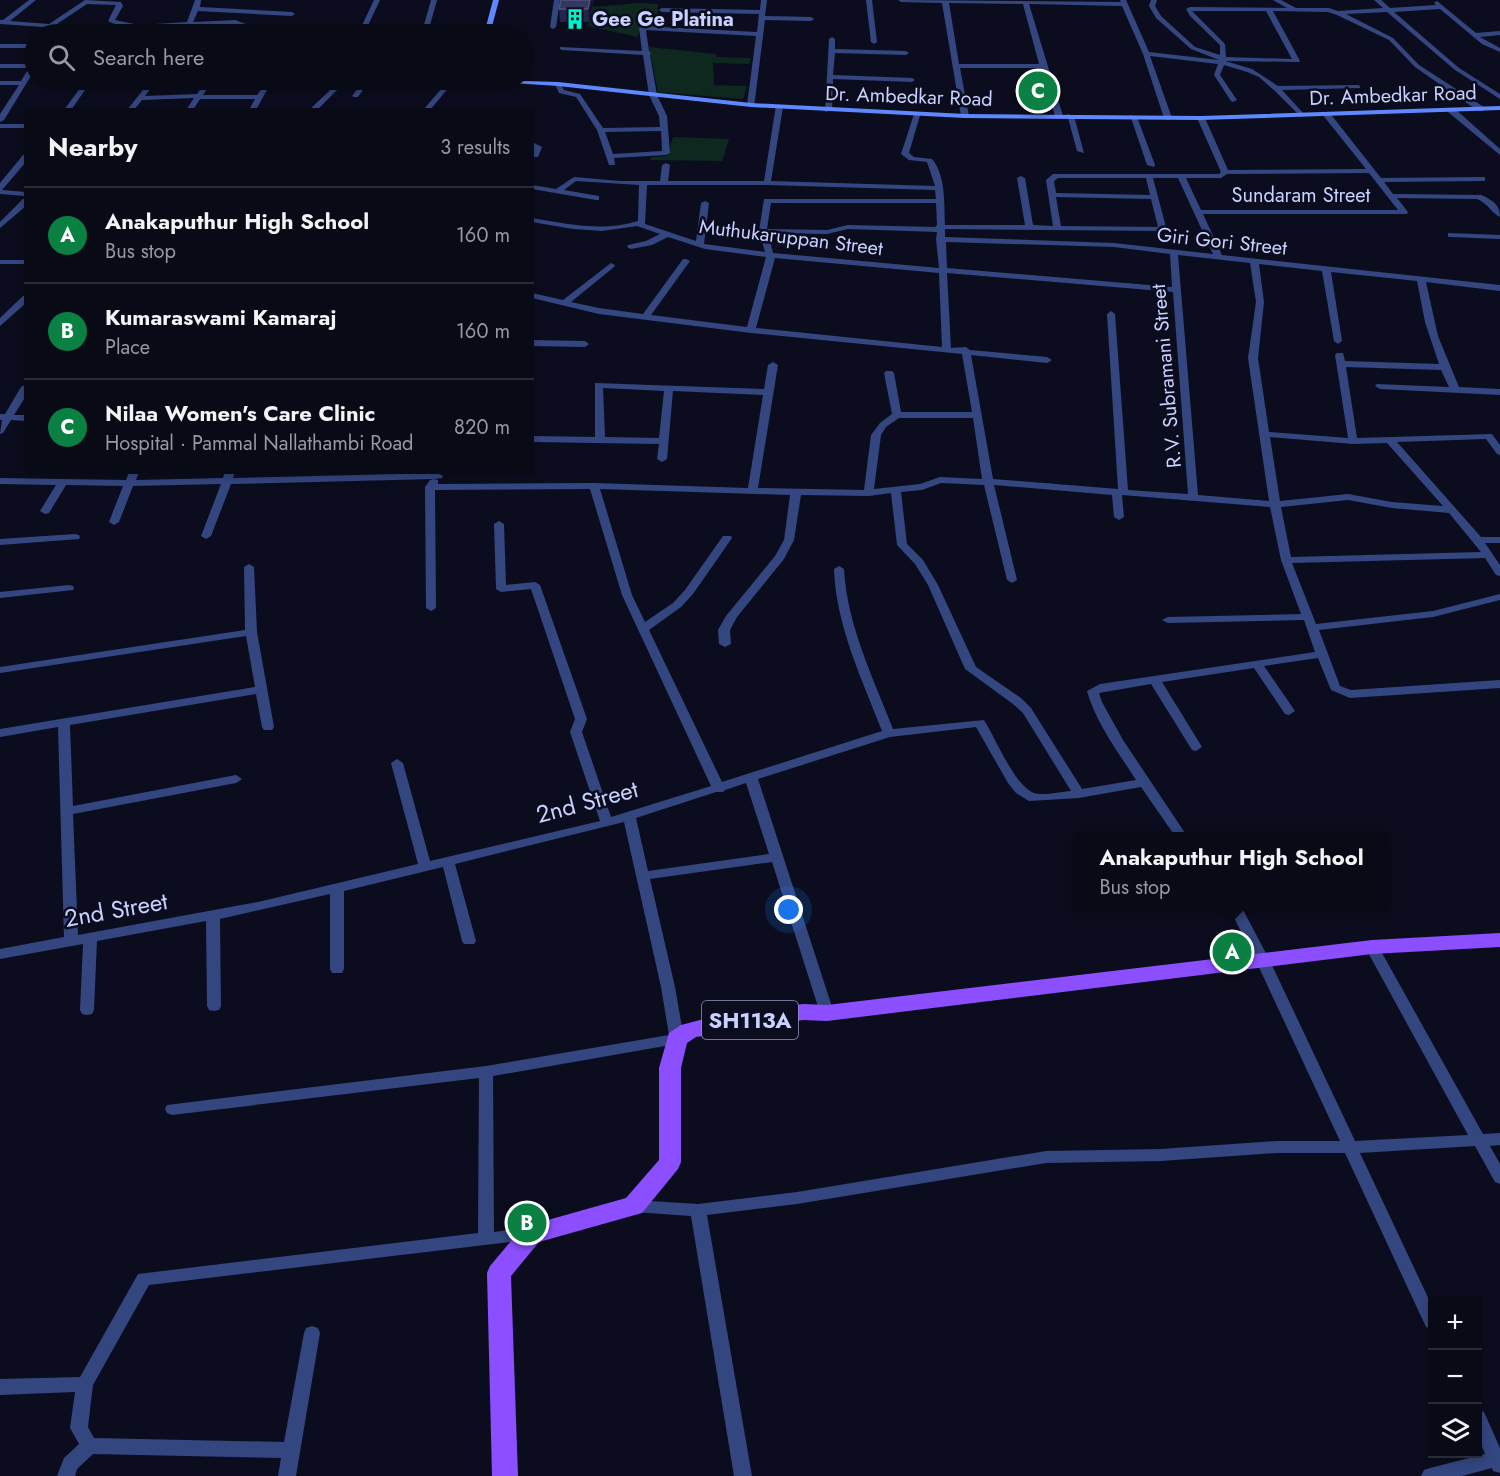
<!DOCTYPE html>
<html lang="en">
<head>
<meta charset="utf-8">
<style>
  body { margin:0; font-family:Jost,sans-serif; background:#11131f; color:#f1f3f6 }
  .controls { position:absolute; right:18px; bottom:18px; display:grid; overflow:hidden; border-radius:0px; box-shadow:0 3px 9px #0003 }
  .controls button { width:54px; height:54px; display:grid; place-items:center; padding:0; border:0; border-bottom:2px solid #292b35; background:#080a16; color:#f1f3f6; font:30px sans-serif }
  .you { position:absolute; left:789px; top:910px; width:21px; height:21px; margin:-15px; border:4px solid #fff; border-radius:50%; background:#1a73e8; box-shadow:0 0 0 9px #1a73e833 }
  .badge { display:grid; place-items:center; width:39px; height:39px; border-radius:50%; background:#0b8043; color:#fff; font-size:20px; font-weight:700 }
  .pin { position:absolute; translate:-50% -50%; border:3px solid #fff; box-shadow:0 2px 6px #0006 }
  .popup { position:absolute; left:1074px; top:832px; width:315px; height:78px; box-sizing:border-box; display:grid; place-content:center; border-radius:0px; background:#080a16; filter:drop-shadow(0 2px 4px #0005); font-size:20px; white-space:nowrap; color:#989aa1 }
  .popup b { font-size:22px; color:#f1f3f6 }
  .popup::after { content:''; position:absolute; left:50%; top:100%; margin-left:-12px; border:12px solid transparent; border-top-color:#080a16 }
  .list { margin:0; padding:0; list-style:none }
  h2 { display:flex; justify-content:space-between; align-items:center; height:78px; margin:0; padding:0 24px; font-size:26px }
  h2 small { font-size:20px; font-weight:400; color:#989aa1 }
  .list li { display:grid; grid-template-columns:39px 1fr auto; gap:18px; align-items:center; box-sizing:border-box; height:96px; padding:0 24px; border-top:2px solid #292b35 }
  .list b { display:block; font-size:22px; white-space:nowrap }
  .list p { margin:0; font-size:20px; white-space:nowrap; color:#989aa1 }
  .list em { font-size:20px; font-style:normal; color:#989aa1 }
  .icon { flex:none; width:33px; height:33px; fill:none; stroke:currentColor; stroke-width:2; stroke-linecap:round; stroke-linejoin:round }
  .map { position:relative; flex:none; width:1500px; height:1476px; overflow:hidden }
  .search { position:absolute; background:#080a16; box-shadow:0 3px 9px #0003; left:24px; top:24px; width:510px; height:66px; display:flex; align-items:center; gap:15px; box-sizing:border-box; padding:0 21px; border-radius:33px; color:#989aa1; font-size:22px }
  .panel { position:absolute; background:#080a16; box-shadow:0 3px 9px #0003; left:24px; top:108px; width:510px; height:366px; border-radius:0px }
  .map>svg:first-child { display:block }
  .green { fill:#0e2820 }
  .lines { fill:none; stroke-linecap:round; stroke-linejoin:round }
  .street { fill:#34467f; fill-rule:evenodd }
  .secondary { fill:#5f87ff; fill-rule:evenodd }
  .primary { fill:#8c4fff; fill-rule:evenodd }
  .wall { fill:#22264c }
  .shaded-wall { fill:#121432 }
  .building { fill:#343860; stroke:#4b5079; stroke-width:1.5 }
  .labels { text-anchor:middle; stroke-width:5; stroke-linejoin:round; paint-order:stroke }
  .far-poi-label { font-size:20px; font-weight:bold; fill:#c8d1ff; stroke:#0b0d1e; text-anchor:start }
  .far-street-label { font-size:20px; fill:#c8d1ff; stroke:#0b0d1e }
  .shield { fill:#0b0d1e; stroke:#8f96bc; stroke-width:1.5 }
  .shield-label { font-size:22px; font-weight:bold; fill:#c8d1ff }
  .street-label { font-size:24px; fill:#c8d1ff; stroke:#0b0d1e }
</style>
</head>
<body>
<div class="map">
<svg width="1500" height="1476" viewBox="0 0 1500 1476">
  <rect width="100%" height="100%" fill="#0b0d1e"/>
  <!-- green -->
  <path class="green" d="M639 3 658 4 657 27H640L638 37 588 26 592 7Z
    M649 47 716 54V57L751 58 749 64 713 63 714 85 747 86 743 99 658 92Z
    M673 137 729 139 722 161 650 160 651 157 667 156Z"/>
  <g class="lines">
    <!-- street -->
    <path class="street" d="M29 0H36L10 21 49 24 85 0 121 2 123 6 115 20 139 25 187 22 195 0H201L200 7 292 12 295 14 292 16 198 11 193 22 235 20 270 33 271 34H263L239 26 235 34H229L233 24C204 25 131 35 108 21L116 5 87 4 42 34H35L44 27 0 24V20H3Z
      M374 0H380L364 34H358Z
      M431 0H437L430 25 427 27 424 25Z
      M554 0H560L556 27 553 29 550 27Z
      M761 0H767L765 16 811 17 814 19 811 21 765 20 754 107 747 105 756 36 646 30 649 51 651 53 650 55 657 95 667 116 670 153 666 155 614 158 615 165H609L597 130 578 100 576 97 559 93 555 84 560 83 564 90 580 94 603 128 660 127 659 116 649 95 643 55 562 50 560 49V47L642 51 639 28 642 26 757 32 759 14 662 12 659 10 662 8 760 10ZM661 131 662 151 613 154 605 132Z
      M866 0H872L877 42 874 44 871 42Z
      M898 0 1121 2 1120 0H1126L1149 52 1219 60 1191 49 1156 18 1149 6 1151 0H1157L1155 6 1161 16 1195 47 1220 55V45L1190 16 1186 9 1190 7 1287 8 1273 0H1281L1296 8H1329L1338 11 1383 8 1374 0H1381L1390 8 1436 5 1434 3 1437 1 1476 33 1500 31V35L1480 37 1500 48V52L1482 44 1440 9 1394 12 1459 68 1500 94V99L1455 70 1387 12 1346 14 1393 38 1419 65 1484 107V111H1478L1415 67 1389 40 1337 15 1328 12 1273 11 1300 61 1299 62 1225 61 1252 69 1278 86 1358 85 1360 86V88L1282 90 1305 115 1301 117 1275 91 1259 77 1247 72 1224 65 1220 75 1237 100 1233 102 1231 101 1214 75 1218 64 1150 56 1172 118 1168 120 1164 118 1143 54 1122 6 1029 4 1063 116 1059 118 1055 116 1040 68H960L969 116 965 118 961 116 942 3 901 2ZM949 3 1023 4 1039 64H959ZM1192 11H1266L1292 59 1226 57 1225 44Z
      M832 37 835 39V49L906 51 909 53 906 55 835 53 833 75 912 78 915 80 912 82 833 79 832 110 825 112 829 39Z
      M0 44H34V48H0Z
      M0 64H34V71L4 120 0 122V114L19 85H0V81H21L29 68H0Z
      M86 80H92L71 110H64Z
      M151 80H157L145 96 197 94 207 80H213L203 95H257L263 87 268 88 256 110H249L255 99H200L193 110H186L194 98 142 100 134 110H127Z
      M341 80H347L317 110H309Z
      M364 80H370L358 97H354L352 96Z
      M449 80H455L430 110H423Z
      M776 105 783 107 771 181 935 186 927 162 909 160 901 154 914 114 921 112 909 153 914 157 932 159C946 176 944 203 945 225H1025L1017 178 1021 176 1025 178 1033 225 1053 226 1046 180 1053 174H1219L1221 172 1197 118 1201 116 1205 118 1228 170 1366 169 1322 114 1326 112H1329L1381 178 1485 177V181H1482L1384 182 1393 194 1481 195C1492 200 1500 204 1500 217 1491 213 1490 205 1477 199L1397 198 1408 212 1407 214H1203L1222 255 1500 285V291L1426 282 1438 336 1459 387 1500 389V395L1380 389 1375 386 1377 384 1449 387 1441 370 1346 367 1357 438 1492 434 1500 445V455L1497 454 1486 439 1397 442 1481 537H1500V543H1485L1500 565V576L1496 575 1485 558 1292 563 1316 624 1433 611 1500 594V600L1433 617 1319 630 1340 686 1351 690 1500 680V688L1350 698 1331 690 1318 658 1264 666 1295 711 1289 715 1285 714 1254 668 1162 682 1202 747 1196 751 1192 750 1151 684 1099 693 1102 702 1123 740 1187 836H1175L1141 787 1079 798 1029 801 1016 793 1008 783 976 727 890 737 758 779 834 1013 832 1017 827 1018 822 1017 820 1013 772 862 650 879 675 987 684 1039 682 1043 493 1076 494 1232 530 1227 536 1229 538 1234 536 1239 149 1285 93 1385 88 1427 94 1438 284 1442 304 1333 306 1328 312 1326 318 1328 320 1333 296 1476H278L281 1458 93 1454 77 1469 75 1476H57L64 1458 79 1444 70 1428 75 1392 0 1395V1379L80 1377 138 1274 478 1233 479 1078 172 1115 167 1113 165 1109 167 1105 486 1066 669 1035 661 987 624 822 455 864 476 941 474 944H464L462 941 443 867 344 891V969L342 973H332L330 969V894L220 919 221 1006 219 1010 214 1011 209 1010 207 1006 206 921 97 941 94 1010 92 1014 87 1015 82 1014 80 1010 83 944 0 959V949L64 937 58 727 0 737V729L255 687 246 636 0 673V667L245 630 244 567 249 564 254 567 257 632 274 727 272 730H264L262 727 256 694 70 725 73 806 236 775 242 779 236 783 73 814 78 935 258 902 418 864 391 763 397 759 403 763 430 861 600 821 570 732 575 719 531 589 501 592 496 589 494 524 499 521 504 524 506 585 535 582 540 585 587 719 582 732 611 817 711 786 622 595 590 489 435 490 436 608 431 611 426 608 425 487 430 480 434 479 231 484 211 536 206 539 201 536 221 484 133 486 119 522 114 525 109 522 123 486 66 485 49 513 45 514 40 511 56 485 0 484V478L126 480 129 472H139L136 480 223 478 225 472H235L233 478 438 473 443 476 442 478 434 479 438 480V484L594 483 748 488 763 395 673 391 667 459 662 462 657 459 659 444 532 442V436L595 437V383L764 389 768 365 773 362 778 365 758 488 864 490 871 435 880 423 892 414 884 373 886 371H892L894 373 901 412H972L962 354 751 333 599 314 532 298V293L563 300 611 263 615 265 614 267 571 302 599 308 643 314 683 259H686L690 261 651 315 747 327 766 257 705 249 668 237 652 245 631 249 627 247 628 245 646 241 660 234 637 226 602 231 573 229 532 222V218C567 224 604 232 638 221L639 185 576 181 564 190 599 196V200H596L532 189V185L556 189 574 177 620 181H660L662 165 666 163 670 165 668 181H764ZM1369 173 1398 210H1201L1186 178H1221L1227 174ZM1058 178H1146L1150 195 1056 193 1054 181ZM1153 178H1178L1213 254 1114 243 945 237V229L1164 231 1166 227ZM647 185H767L935 190 936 199H764L759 231 765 252 704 244 709 203 705 201 701 203 696 241 645 224ZM1056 197 1151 199 1158 227 1061 226ZM771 203H936L937 225 935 227 848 225 827 230 767 229ZM848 229 937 232 936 239 939 268 773 253 768 233 827 234ZM946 242 1114 247 1170 254 1172 287 947 268ZM1178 255 1250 263 1256 302 1248 358 1269 501 1198 495ZM775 258 939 273 942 347 756 328ZM1259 264 1322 271 1334 341 1338 344 1342 341 1331 272 1417 281 1425 322 1439 364 1345 361 1343 353H1337L1335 355 1348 438 1269 432 1258 358 1264 302ZM947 273 1173 292 1188 494 1128 490 1115 314 1111 311 1107 314 1118 489 993 479 971 355 1047 363 1052 360 1047 357 970 350 966 347 951 348ZM603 388 664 391 659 438 605 437ZM899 418H973L982 479 940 477 920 484 874 489 881 435 886 427ZM1270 437 1353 444 1387 443 1443 506 1392 502 1348 494 1280 501ZM941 483 984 485 1007 580 1012 583 1017 580 994 485 1112 495 1114 517 1119 520 1124 517 1122 495 1270 507 1281 560 1301 614 1168 617 1162 620 1168 623 1304 620 1315 652 1100 684 1087 691C1096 723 1118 752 1136 780L1082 789 1031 708 1021 698 976 667 938 585 923 560 907 544 901 492 922 490ZM600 489 790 495 784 540 775 556 726 616 718 630 719 644 725 647 731 644 730 630 737 617 784 559 794 540 801 495 869 496 891 493 897 545 915 564 928 585 965 669 1013 704 1023 713 1071 791C1060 792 1043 796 1034 793 1014 785 996 739 984 720L893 729C873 677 847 625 844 569L839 566 834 569C836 626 862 679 882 731L722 782 649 630 681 607 693 594 732 538 731 536H723L685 590 673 603 645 622 632 595ZM1348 500 1392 508 1449 513 1481 552 1291 557 1281 507ZM746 783 769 854 648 871 636 818 716 792H723L725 790Z
      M1448 108H1454L1500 149V155L1448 112Z
      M1067 114 1074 116 1084 153 1077 151Z
      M1130 115 1137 117 1155 165 1154 167 1147 165Z
      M0 124H26V128H0Z
      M532 142 542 147 538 157H532Z
      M23 155H26V162L2 190 26 192V196L0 194V183Z
      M23 199H26V206L0 228V222Z
      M1448 233 1500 235V239L1451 237H1448Z
      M0 260H26V264H0Z
      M23 296H26V303L0 326V318Z
      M532 340 585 341 589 344 585 347 532 346Z
      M26 384V396L14 415H26V421L11 420 3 433 0 434 2 420H0V414H5L21 387Z
      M75 534 79 535 80 537 79 539 0 545V539Z
      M69 585 73 586 74 588 73 590 0 598V592Z
      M1228 906H1241L1270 961 1355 1141 1468 1135 1365 947 1367 944H1377L1483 1134 1500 1133V1145L1490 1146 1500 1164V1184L1495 1182 1475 1146 1360 1153 1432 1306V1329L1426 1327 1345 1153H1276L1161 1161 1046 1163 797 1204 707 1215 752 1476H734L691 1216 634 1212 628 1211 626 1206 628 1201 634 1200 698 1204 797 1192 1046 1151 1161 1149 1276 1141H1340L1256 961Z
      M1478 1410 1484 1412 1500 1448V1473L1493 1471 1492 1468 1462 1476H1421L1424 1470 1430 1468 1485 1454 1478 1436Z"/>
    <!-- secondary -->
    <path class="secondary" d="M493 0H499L490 34H484Z
      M494 80 558 82 751 103 965 114 1201 116 1500 106V110L1201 120 965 118 751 107 558 86 497 82Z"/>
    <!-- primary -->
    <path class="primary" d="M1500 933V947L1372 954 827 1021 803 1020 696 1037 687 1043 681 1068V1162L678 1169 642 1213 539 1242 511 1276 518 1476H492L487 1273 490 1266 523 1227 626 1198 659 1160V1068L669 1033 681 1025 704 1019 803 1004 827 1005 1372 940Z"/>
  </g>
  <!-- wall -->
  <path class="wall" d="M561 0H594L589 22H560L559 9Z"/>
  <!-- shaded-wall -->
  <path class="shaded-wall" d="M590 0H594L589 22 588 9Z"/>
  <!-- building -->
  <path class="building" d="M561 0H590L588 9H559Z"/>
  <!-- icons -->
  <defs>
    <g id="building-bare" transform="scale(1.62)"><path d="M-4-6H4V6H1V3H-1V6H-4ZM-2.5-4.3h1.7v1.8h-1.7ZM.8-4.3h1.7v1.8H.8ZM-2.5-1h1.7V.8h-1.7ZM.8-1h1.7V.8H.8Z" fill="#00f3c7" stroke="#0b0d1e" stroke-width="2.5" paint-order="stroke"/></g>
  </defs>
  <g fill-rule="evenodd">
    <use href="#building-bare" x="575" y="19"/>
  </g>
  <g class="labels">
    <!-- far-poi labels -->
    <g class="far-poi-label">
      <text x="592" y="26">Gee Ge Platina</text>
    </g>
    <!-- far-street labels -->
    <g class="far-street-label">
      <text transform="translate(1393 95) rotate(-2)" y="7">Dr. Ambedkar Road</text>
      <text transform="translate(909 96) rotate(2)" y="7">Dr. Ambedkar Road</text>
      <text x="1301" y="202">Sundaram Street</text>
      <text transform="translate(791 237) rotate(7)" y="7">Muthukaruppan Street</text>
      <text transform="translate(1222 241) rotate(6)" y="7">Giri Gori Street</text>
      <text transform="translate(1166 376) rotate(-95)" y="7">R.V. Subramani Street</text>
    </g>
    <!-- shield labels -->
    <rect class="shield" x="702" y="1001" width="96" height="38" rx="4.5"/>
    <g class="shield-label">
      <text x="750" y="1028">SH113A</text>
    </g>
    <!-- street labels -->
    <g class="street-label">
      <text transform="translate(587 802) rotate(-15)" y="8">2nd Street</text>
      <text transform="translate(116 910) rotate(-10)" y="8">2nd Street</text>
    </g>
  </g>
</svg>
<div class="controls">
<button>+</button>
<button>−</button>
<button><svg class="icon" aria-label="layers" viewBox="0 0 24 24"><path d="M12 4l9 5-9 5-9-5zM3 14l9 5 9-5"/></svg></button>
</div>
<div class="you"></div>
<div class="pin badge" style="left:1232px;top:952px">A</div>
<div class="popup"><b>Anakaputhur High School</b>Bus stop</div>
<div class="pin badge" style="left:527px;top:1223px">B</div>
<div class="pin badge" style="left:1038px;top:91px">C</div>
<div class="search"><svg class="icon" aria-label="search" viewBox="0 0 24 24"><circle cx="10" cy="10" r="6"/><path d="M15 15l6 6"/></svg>Search here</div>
<section class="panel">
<h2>Nearby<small>3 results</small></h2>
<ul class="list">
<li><span class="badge">A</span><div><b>Anakaputhur High School</b><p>Bus stop</p></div><em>160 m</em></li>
<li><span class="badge">B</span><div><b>Kumaraswami Kamaraj</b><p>Place</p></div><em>160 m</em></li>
<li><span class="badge">C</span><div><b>Nilaa Women's Care Clinic</b><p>Hospital · Pammal Nallathambi Road</p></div><em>820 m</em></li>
</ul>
</section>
</div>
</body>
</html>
